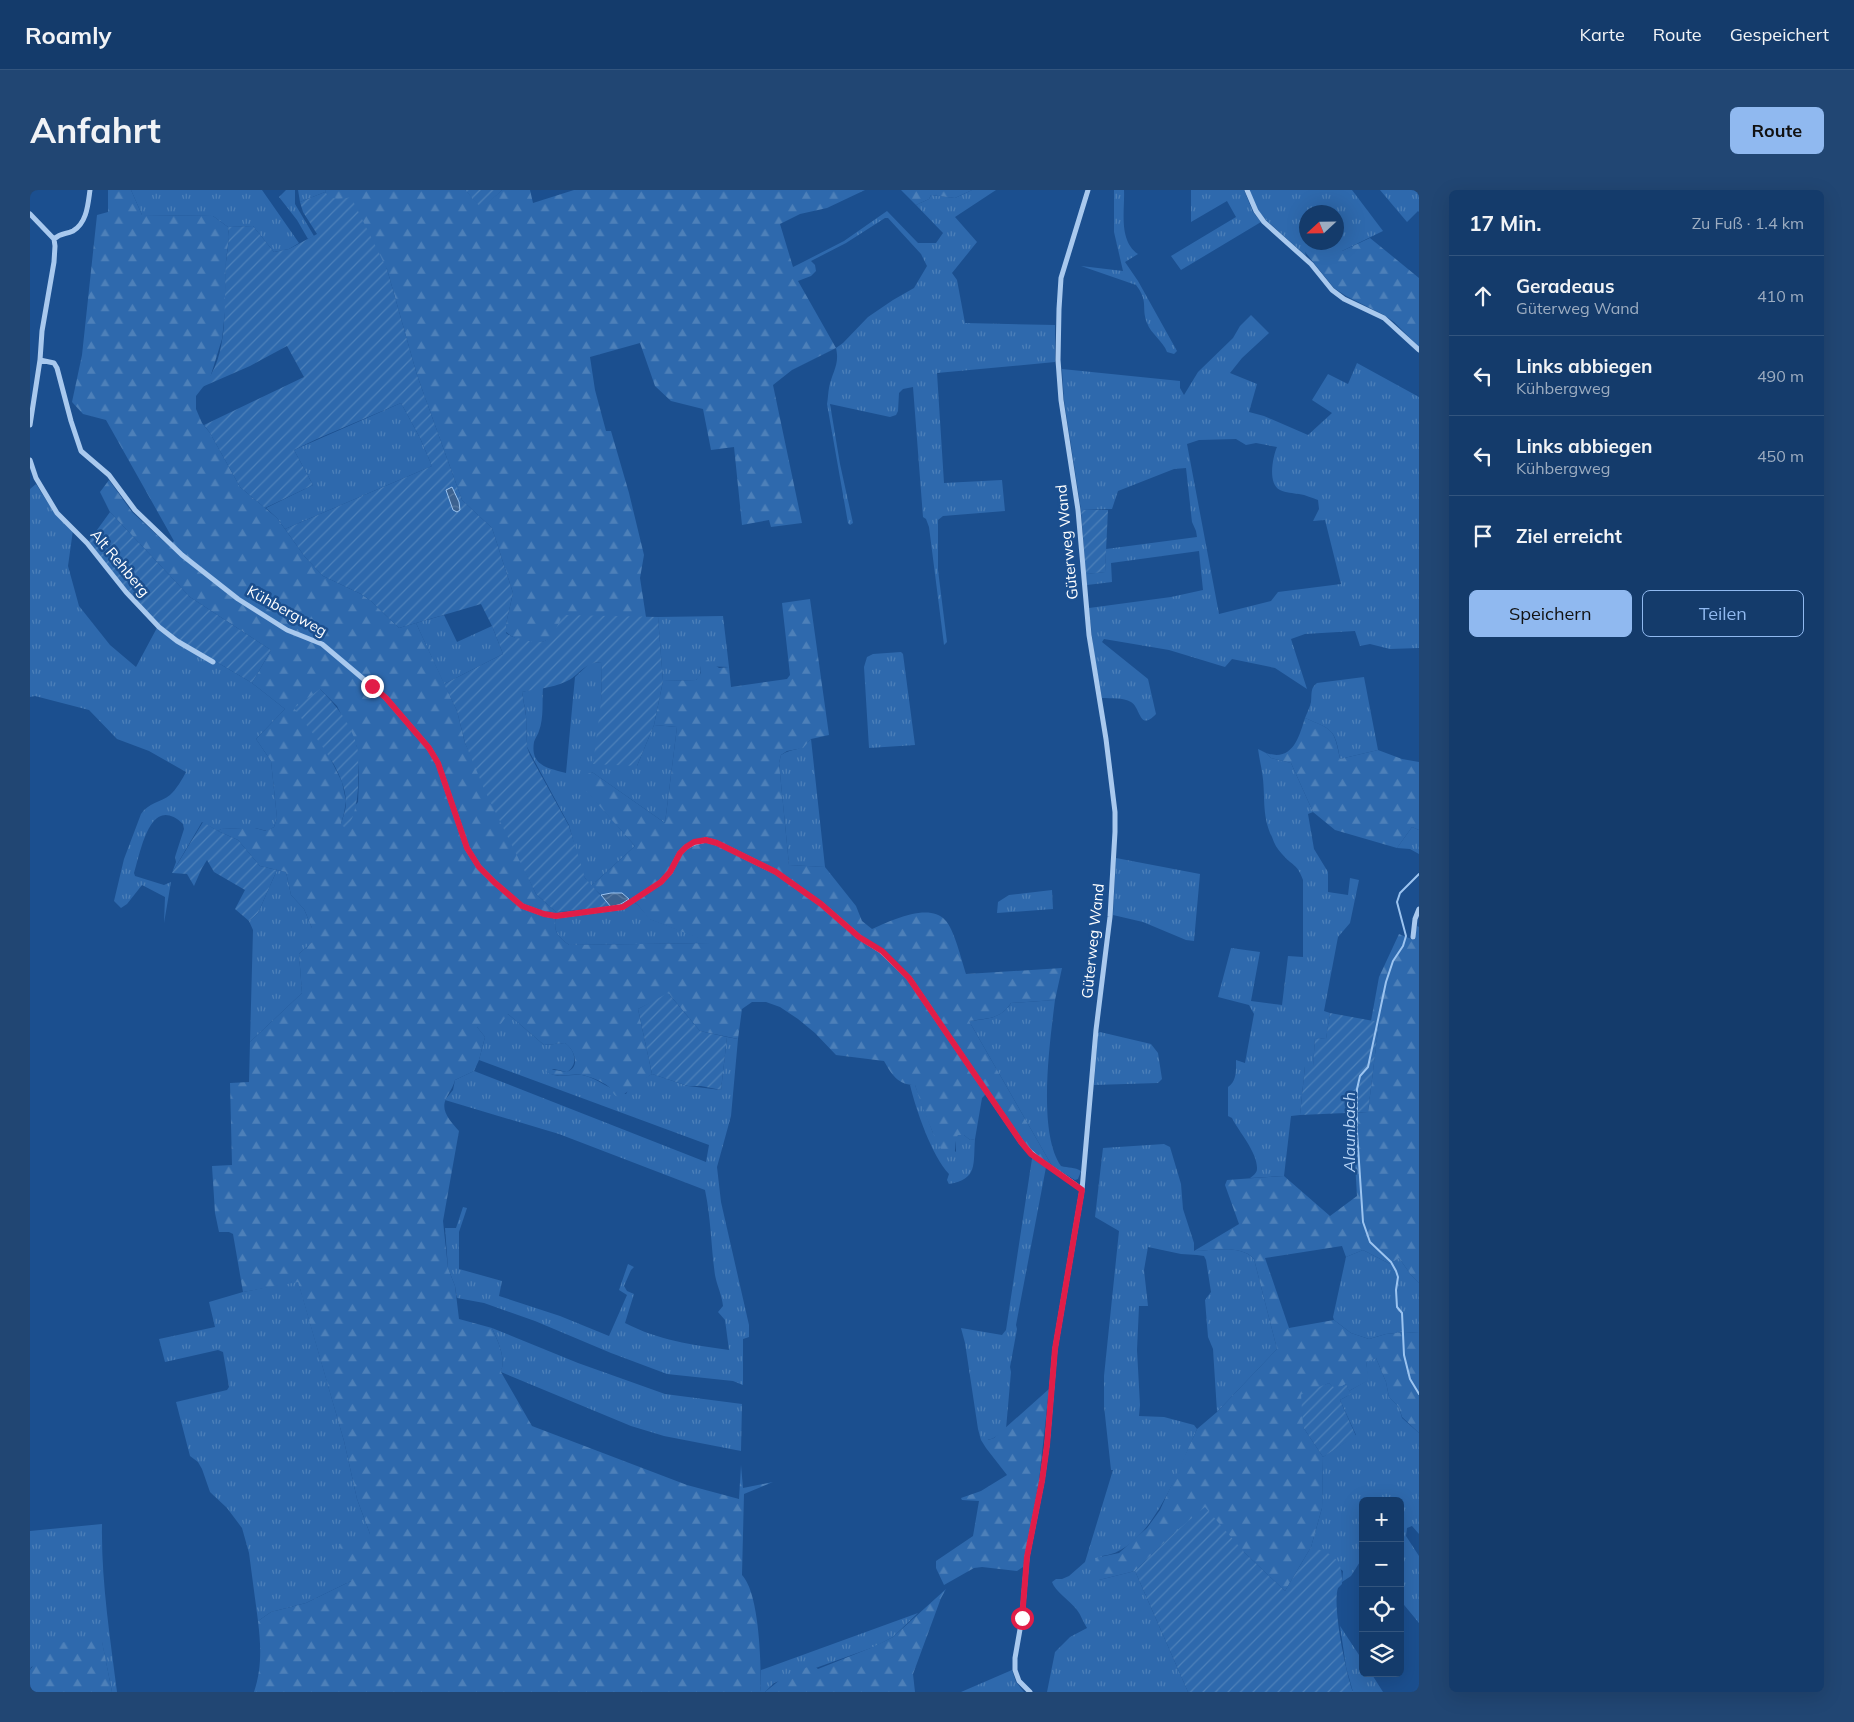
<!DOCTYPE html>
<html lang="de">
<head>
<meta charset="utf-8">
<style>
  body { margin:0; font-family:Mulish,sans-serif; background:#214673; color:#f1f3f6 }
  .controls { position:absolute; right:15px; bottom:15px; display:grid; overflow:hidden; border-radius:8px; box-shadow:0 5px 20px #0002 }
  .controls button { width:45px; height:45px; display:grid; place-items:center; padding:0; border:0; border-bottom:1px solid #33557e; background:#143b6b; color:#f1f3f6; font:25px sans-serif }
  .compass { position:absolute; left:1269px; top:15px; width:45px; height:45px; border-radius:50%; background:#143b6b; box-shadow:0 5px 20px #0002; rotate:248deg }
  .stop { position:absolute; width:15px; height:15px; margin:-11px; border:4px solid #e11d48; border-radius:50%; background:#fff }
  .stop.end { background:#e11d48; border-color:#fff; box-shadow:0 1px 5px #0008 }
  .list { margin:0; padding:0; list-style:none }
  h2 { display:flex; justify-content:space-between; align-items:center; height:65px; margin:0; padding:0 20px; font-size:21px }
  h2 small { font-size:16px; font-weight:400; color:#9dadc1 }
  .list li { display:grid; grid-template-columns:32px 1fr auto; gap:15px; align-items:center; box-sizing:border-box; height:80px; padding:0 20px; border-top:1px solid #33557e }
  .list b { display:block; font-size:19px; white-space:nowrap }
  .list p { margin:0; font-size:16px; white-space:nowrap; color:#9dadc1 }
  .list em { font-size:16px; font-style:normal; color:#9dadc1 }
  .actions { display:flex; gap:10px; padding:15px 20px }
  .actions a { flex:1; padding:11px 0; border:1px solid #90b9f0; border-radius:8px; text-align:center; font-size:18px; color:#90b9f0 }
  .actions .main { background:#90b9f0; color:#111 }
  .icon { flex:none; width:28px; height:28px; fill:none; stroke:currentColor; stroke-width:2; stroke-linecap:round; stroke-linejoin:round }
  .map { position:relative; flex:none; width:1389px; height:1502px; overflow:hidden; border-radius:8px }
  header { display:flex; align-items:center; gap:30px; box-sizing:border-box; height:70px; padding:0 25px; background:#143b6b; border-bottom:1px solid #33557e }
  header strong { font-size:24px }
  nav { display:flex; gap:28px; margin-inline-start:auto; font-size:18px }
  .intro { display:flex; align-items:center; justify-content:space-between; box-sizing:border-box; height:120px; padding:0 30px }
  h1 { margin:0; font-size:35px }
  .button { padding:12px 22px; border-radius:8px; background:#90b9f0; color:#111; font-size:18px; font-weight:700 }
  main { display:flex; gap:30px; padding:0 30px }
  aside { flex:1; background:#143b6b; border-radius:8px; box-shadow:0 5px 20px #0002 }
  .map>svg:first-child { display:block }
  .grass { fill:url(#grass-tufts); fill-rule:evenodd }
  .forest { fill:url(#forest-firs); fill-rule:evenodd }
  .garden { fill:url(#garden-furrows) }
  .water { fill:url(#water-waves); stroke:#9cc4f0 }
  .lines { fill:none; stroke-linecap:round; stroke-linejoin:round }
  .stream { stroke:#9cc4f0; stroke-width:2 }
  .minor { stroke:#a9c9ee; stroke-width:5 }
  .route { stroke:#e11d48; stroke-width:6 }
  .labels { text-anchor:middle; stroke-width:5; stroke-linejoin:round; paint-order:stroke }
  .street-label { font-size:15px; fill:#fff; stroke:#1b4f8f }
  .water-label { font-size:16px; font-style:italic; fill:#b5d3f5; stroke:#1b4f8f }
</style>
</head>
<body>
<header>
<strong>Roamly</strong>
<nav><a>Karte</a><a>Route</a><a>Gespeichert</a></nav>
</header>
<div class="intro"><h1>Anfahrt</h1><a class="button">Route</a></div>
<main>
<div class="map">
<svg width="1389" height="1502" viewBox="0 0 1389 1502">
  <defs>
    <pattern id="grass-tufts" width="24" height="20" patternUnits="userSpaceOnUse" patternTransform="scale(1.25)"><rect width="24" height="20" fill="#2e69ad"/><path d="M3 7l-1-3M5 7V3M7 7l1-3M15 17l-1-3M17 17v-4M19 17l1-3" fill="none" stroke="#4d80b9"/></pattern>
    <pattern id="forest-firs" width="22" height="20" patternUnits="userSpaceOnUse" patternTransform="scale(1.25)"><rect width="22" height="20" fill="#2e69ad"/><path d="M5 1l3.5 6h-7zM16 11l3.5 6h-7z" fill="#4d80b9"/></pattern>
    <pattern id="garden-furrows" width="10" height="10" patternUnits="userSpaceOnUse" patternTransform="scale(1.25)"><rect width="10" height="10" fill="#2e69ad"/><path d="M-1 1l2-2M0 10L10 0M9 11l2-2" fill="none" stroke="#4d80b9"/></pattern>
    <pattern id="water-waves" width="16" height="10" patternUnits="userSpaceOnUse" patternTransform="scale(1.25)"><rect width="16" height="10" fill="#3c6290"/><path d="M0 5q4-4 8 0t8 0" fill="none" stroke="#597aa1"/></pattern>
  </defs>
  <rect width="100%" height="100%" fill="#1b4f8f"/>
  <!-- grass -->
  <path class="grass" d="M101 0H232L269 53 259 59 244 62 223 36 198 37 183 26 112 25Z
    M256 0H265V14L284 46 278 49 267 30 249 7Z
    M268 0H296L295 2 270 12Z
    M942 0H966L925 27 947 52 922 83 927 90 935 133 1025 135V172L907 183 914 293 972 290 975 321 913 326 908 330V380L917 452 914 455 899 337 896 329 893 327 883 197 873 199 869 203 868 221 866 225 860 227 800 214 810 274 823 333 820 335 818 333 797 214C798 209 798 203 799 198 802 182 810 175 806 158L813 153 838 127 863 110 884 98 897 76 891 64 858 28H855L816 53 781 71H775L814 51 857 21 888 53H906L913 43 886 15 899 9 901 5 925 8Z
    M1084 0H1094C1095 20 1088 50 1108 64L1095 72 1108 91 1147 161 1144 164 1137 162C1133 151 1121 144 1117 133 1111 117 1119 112 1106 95L1051 76 1093 81 1084 42Z
    M1161 0H1214L1223 22 1231 32 1151 80 1141 66 1206 27 1197 11 1161 32Z
    M1219 0H1322L1353 41 1312 61 1275 62 1276 66 1236 30 1228 20ZM1276 22H1306V52H1276Z
    M1350 0H1389V22L1388 21 1377 32Z
    M1221 125 1239 143 1212 168 1200 183 1227 194 1219 222 1234 226 1278 245 1302 223 1282 210 1298 184 1318 194 1327 173 1389 207V458L1360 459 1340 454 1330 456 1325 441 1275 444 1261 449 1277 499 1245 478 1202 469 1195 477 1139 460 1074 449 1072 452 1118 489 1126 524C1109 542 1111 518 1101 512 1093 507 1081 509 1072 508L1064 465 1059 418 1141 407 1173 400 1169 361 1081 373 1082 392 1057 395 1056 384 1075 382 1076 359 1167 347 1166 341 1162 332 1156 278 1144 279 1088 301 1082 319 1051 320 1034 210 1032 179 1150 191V198L1154 205 1168 182 1203 148 1210 136ZM1206 249 1216 255 1226 253 1247 257C1243 266 1237 294 1250 300 1256 303 1263 303 1269 304 1276 305 1282 308 1288 310L1289 319 1283 331 1295 330 1311 394 1248 402 1241 411 1189 424 1157 254 1169 250Z
    M371 213 390 248 402 276 255 339 247 328 236 318 283 295 264 260Z
    M6 294 25 324 43 340 38 376 49 416 80 455 106 477 129 434 148 449 222 493 255 519 226 549 241 571 247 628 244 637 237 641 225 638H212L191 639 188 641 172 632 142 683 146 672 145 667 154 639 153 634C120 603 111 661 104 683L105 686 134 695 141 692 134 733 135 707 112 695 97 714 91 718 84 711 94 669 111 624C118 613 131 612 140 605 146 600 153 588 156 582L119 561 87 549 59 520 5 506 0 507V299Z
    M414 425 427 452 462 436 473 464 414 494 386 433Z
    M693 426 699 477 670 476C671 482 671 486 666 490L633 491 628 427Z
    M871 462 873 464 885 555 839 558 834 477 837 467 843 464Z
    M572 472 571 512 607 576 624 535 647 537 635 633 562 582 550 593 605 656 561 696 555 688 551 680 539 635 497 557 496 525 492 502 513 497C512 511 514 528 509 541 508 545 505 548 504 552 500 576 518 578 536 583L545 487 560 473Z
    M1334 487 1348 560 1310 569C1305 538 1302 540 1275 528 1277 523 1280 517 1281 512 1282 504 1280 498 1287 493Z
    M781 549 795 677 759 675 749 573 751 565C764 557 769 563 781 549Z
    M1228 559 1236 563 1241 568 1261 573 1283 622 1278 624 1284 659 1298 682V702L1318 705 1320 688 1329 690 1320 733 1308 747 1294 821 1300 823 1296 849 1285 848 1283 877 1275 876 1270 925 1261 926 1254 986 1220 988C1223 986 1227 983 1227 979 1228 963 1209 942 1202 928L1198 926V897C1207 891 1206 880 1206 870L1215 873 1224 824 1219 815 1188 807 1201 758 1230 762 1221 811 1252 815 1258 766 1273 767V690C1267 673 1262 676 1252 664 1247 659 1244 653 1242 647 1231 625 1236 605 1232 582 1231 575 1229 567 1228 559Z
    M1382 637 1389 640V664L1380 659 1367 658Z
    M1086 668 1170 684 1164 751 1156 750 1113 732 1083 725Z
    M247 680 256 682 261 705 274 719 282 738V752L269 764 272 803 220 852 223 740 219 731 228 723Z
    M1022 700 1023 719 967 723 968 712 979 705Z
    M599 709 608 715 620 729 683 753 539 755C524 744 524 740 526 722 546 721 582 720 599 709Z
    M1025 810C1020 851 1007 942 1031 976 1038 978 1045 977 1051 981L1048 989 1045 990 1022 976 939 831C956 829 971 829 981 813Z
    M478 824 514 855 535 853C545 860 549 874 537 882L524 879 517 882C527 889 540 884 552 885 568 888 579 900 596 904L599 898 622 884 658 896 691 900 697 847 708 849 701 926 687 977 691 1012 719 1135V1147L713 1149V1195L703 1191 637 1184 581 1163 505 1131 454 1113 427 1108 425 1096 418 1078 415 1038H426L433 1017 437 1018 429 1042V1079L472 1091 469 1106 530 1126 579 1146 597 1105 589 1100 598 1074 604 1077 601 1080 594 1096 597 1101 604 1104 595 1133C628 1150 662 1155 699 1160L695 1130 688 1122 693 1116C692 1105 687 1096 685 1085 681 1057 681 1028 675 1000L529 944 415 910 423 900 425 890 444 881 676 972 679 955 449 870 455 847 447 837Z
    M1070 842 1121 854 1128 863 1132 889 1128 893 1064 895 1068 843Z
    M880 895H885L903 943 926 962V948L928 945H934L940 950 945 949C943 975 948 989 919 994L917 990 919 984C902 966 886 920 880 895Z
    M1134 954 1140 957 1151 994 1153 1019 1164 1053V1061C1183 1061 1210 1054 1224 1069L1247 1159 1187 1222 1183 1159 1178 1147 1175 1110 1181 1102 1176 1070 1174 1066 1167 1065 1151 1064 1118 1057 1114 1080 1118 1116H1109L1107 1160 1110 1215 1109 1226 1134 1227 1164 1235 1167 1239C1149 1278 1121 1361 1072 1366L1069 1390 1105 1381 1158 1502H1017L1025 1462 1040 1447 1057 1438C1053 1432 1051 1425 1047 1420 1040 1411 1025 1401 1022 1392L1026 1389H1032L1039 1386 1055 1372 1083 1280H1081L1074 1216V1186L1089 1041 1065 1027 1073 958Z
    M1003 962 1017 972 986 1135 987 1139 980 1177 981 1182 976 1239C968 1245 961 1252 951 1250L948 1239 935 1153 931 1138 972 1145 976 1140Z
    M1333 1060 1360 1074 1369 1068 1381 1085 1389 1093V1143L1375 1142 1356 1144 1339 1149 1321 1143 1304 1130 1303 1127 1316 1067Z
    M268 1091 314 1251 327 1309 340 1344 321 1391 276 1413 241 1422 228 1431 219 1363 212 1338 197 1318 180 1302 172 1279 168 1272 160 1266 146 1212 197 1200 199 1197 193 1162 188 1160 135 1172 129 1149 185 1137 179 1112 213 1102Z
    M462 1138 548 1173 635 1204 712 1214 711 1261 634 1246 601 1236 471 1182C476 1166 468 1152 462 1138Z
    M1346 1168 1356 1192 1359 1207 1369 1217 1372 1228 1389 1243V1344L1382 1336 1377 1338 1376 1346 1389 1366V1433L1370 1410V1311H1333V1367L1321 1386 1312 1392 1313 1381 1281 1357 1292 1318 1293 1267 1326 1245 1310 1210 1321 1204 1319 1201 1338 1190 1336 1171Z
    M72 1334C71 1390 80 1446 87 1502H82L72 1452 1 1477 0 1480V1341Z
    M888 1423 863 1447 844 1457 744 1493 735 1502H731V1480Z
    M1310 1436 1333 1471V1483H1341L1353 1502H1323L1316 1477Z
    M982 1480 986 1492 994 1502H931Z"/>
  <!-- forest -->
  <path class="forest" d="M78 0H101L112 25 183 26 198 37 199 47 196 70 195 122 192 149 180 188 166 206V219L172 233 180 243 210 297 247 328 275 367 293 386 331 404 341 411 369 438 386 433 427 521 435 553 506 704 526 722C524 740 524 744 539 755L681 753 619 729 608 715 592 703H581L571 705 561 696 605 656 549 593 551 587 562 582 635 633 647 537 624 535 633 491 666 490 671 483 670 476 674 471 678 470 689 478 699 477 701 497 757 489 760 485 752 413 780 409 799 545 781 549 773 558 757 561 751 565 749 573 759 675 795 677 826 716 832 731 842 739C860 731 899 712 915 730 924 738 932 772 936 784L1032 778 1025 810 981 813C970 830 957 828 939 831L1022 976 1003 962 993 951 958 902 952 908 945 949 940 950 934 945H928C924 952 927 959 923 966 920 967 919 968 916 966 907 958 889 908 885 895 868 895 862 885 854 871L806 865 785 843 768 829 750 817 736 812H722L712 819 708 849 670 841 639 804 608 819 622 884 590 907 586 906C582 903 583 900 579 897 572 891 561 887 552 885 540 883 528 889 516 882L518 880C525 879 533 883 539 881 551 875 543 858 535 853L514 855 478 824 470 835 447 837 455 847 449 870 444 881 425 890C423 898 419 902 416 909 410 921 421 932 429 941L413 1031 418 1078 425 1096 429 1129 462 1138C468 1152 476 1166 471 1182L502 1236 657 1295 709 1309 711 1275 713 1298 743 1292 714 1304 712 1385C730 1404 731 1475 731 1502H224C232 1478 231 1456 228 1431L241 1422 276 1413 321 1391 309 1354 340 1344 327 1309 314 1251 268 1092 213 1102 203 1044 199 1042H189L185 1023 182 976 202 975 200 893 219 892 220 852 272 803 269 764 282 752V738L274 719 261 705 256 682 230 676 208 650 188 641 191 639 212 638H225L236 641 244 637 247 628 241 571 226 549 255 519 222 493 241 460 160 407 80 322 70 302 79 290 102 322 139 356 144 351 76 230 53 224 42 212 52 165 67 25 78 22ZM290 499 307 516 327 557 329 588 328 612 311 634 314 623 316 611 312 592 301 570Z
    M296 0H435L452 18 472 0H500L503 13 544 0H835L797 18 770 24 750 34 763 77 775 71H781L785 75 786 81 781 86 768 91 806 158 762 180 743 195 772 333 741 337 739 330 712 335 704 257 681 260 673 219 641 211 625 196 610 153 560 167 565 200 576 241H581L599 303 614 365 610 388 616 427H597L522 447C510 457 487 452 476 442V434L483 403 462 338 432 310 387 185 357 79 306 10 300 8 295 2Z
    M871 0H942L925 8 901 5 899 9 886 15Z
    M1340 48 1389 88V157L1364 132 1354 125 1316 106 1304 98 1275 62 1282 55 1312 61Z
    M1275 528C1303 540 1304 538 1310 569L1348 560 1372 569 1389 572V640L1382 637 1367 658 1305 640 1283 622 1261 573 1241 568 1236 563C1263 572 1269 547 1275 528Z
    M1387 736 1389 737V1093L1381 1085 1369 1068 1360 1074 1333 1060 1316 1067 1312 1056 1235 1068 1259 1138 1304 1130 1321 1143 1339 1149 1356 1144 1375 1142 1389 1143V1243L1372 1227 1369 1217 1359 1207 1356 1192 1346 1168 1336 1172 1339 1190 1319 1201 1316 1194 1306 1200 1299 1193 1286 1199 1273 1237 1293 1267 1292 1318 1281 1357 1255 1401 1214 1362 1144 1343 1105 1381 1069 1390 1065 1368 1089 1363 1117 1338 1130 1320 1167 1239 1187 1222 1247 1159 1224 1069C1210 1054 1183 1061 1164 1061L1209 1034 1195 995 1197 990 1254 986 1300 1026 1327 1006 1322 923 1338 922 1349 832 1341 831 1349 787 1369 744 1384 750Z
    M1019 1199 1009 1291 993 1377 987 1381 952 1377 944 1378 914 1395 906 1378V1371L943 1346 949 1311 932 1310 931 1308 951 1301 977 1285 956 1258 951 1250H958L964 1248Z
    M916 1399 911 1408 883 1484 885 1502H735L756 1485 783 1475 788 1479 843 1457 863 1447Z
    M68 1448 72 1451 82 1502H0V1480L13 1462 27 1454 41 1450Z"/>
  <!-- garden -->
  <path class="garden" d="M435 0H472L452 19Z
    M295 2C303 11 310 9 321 7L357 79 387 185 432 310 462 338 483 403 476 434V443C483 448 487 448 495 450 521 457 522 445 533 425L628 427 633 491 624 535 607 576 563 574 571 512 572 472C553 472 550 486 535 492 522 498 505 499 492 502L496 526 497 557 500 565 539 636 555 688 581 717 526 722 506 704 455 601 435 553 427 521 414 494 473 464 462 436 451 414 369 438 341 411 331 404 293 386 275 367 255 339 402 276 390 248 371 213 289 248 264 260 283 295 235 318 210 297 180 243 174 235 274 187 257 156 220 176 172 197C201 166 193 110 196 72 197 60 200 50 198 37L223 36 244 62 259 59 287 44 273 22 270 12Z
    M1051 320H1078L1075 382 1056 384Z
    M80 322 160 407 241 460 222 493 148 449 129 434 81 382 59 351Z
    M290 499C306 515 322 535 327 557 329 563 328 570 328 576 329 599 328 619 317 640L311 634C313 627 316 620 316 612 315 579 282 544 264 518Z
    M173 632 188 641 208 650 230 676 247 680 228 723 219 731 205 719 215 700 184 682 177 670 172 678 164 696 157 684 142 683Z
    M638 803 670 841 697 847 691 900 671 896H658L622 884 608 819Z
    M1300 823 1349 832 1338 922 1270 925 1275 876H1283L1285 848 1296 849Z
    M1299 1193 1306 1199 1316 1194 1321 1204 1310 1210 1326 1246 1293 1267 1273 1237 1271 1204Z
    M1175 1317 1214 1362 1255 1401 1281 1357C1304 1364 1313 1369 1312 1394L1308 1398C1302 1416 1316 1483 1323 1502H1158L1105 1381 1144 1343Z"/>
  <!-- water -->
  <path class="water" d="M422 297 429 312 430 320 427 322 423 320 416 300Z
    M581 703H592L599 709 591 714 581 717 571 705Z"/>
  <g class="lines">
    <!-- stream -->
    <path class="stream" d="M1389 684 1370 703 1367 712 1376 746 1373 756 1363 771 1356 792 1338 877 1330 886 1327 899V942L1333 1032 1340 1052 1361 1072 1366 1081 1368 1087 1366 1100 1367 1117 1372 1123 1374 1165 1380 1189 1389 1204"/>
    <!-- minor -->
    <path class="minor" d="M1217 0 1226 21 1234 32 1281 74 1302 100 1314 109 1354 128 1389 160
      M0 24 24 49 25 56 24 72 12 141 10 170 0 235
      M24 49C32 42 35 45 43 41 57 33 58 14 60 0
      M10 170 24 173 27 178 41 231 51 261 79 285 105 320 152 365 208 409 257 440 292 454 356 508 399 558 408 573 437 658 449 677 464 692 492 716 514 724 526 726 593 717 631 692 640 682 650 663 656 657 664 653 676 650 687 653 746 682 791 714 829 747 851 761 879 788 991 952C1008 973 1032 983 1052 1000
      M0 270 6 288 27 323 57 353 96 402 129 437 147 451 183 472
      M1383 747 1385 729 1389 719
      M1000 1502 989 1491 985 1480V1468L992 1428 997 1367 1012 1291 1017 1255 1025 1159 1052 1000 1066 840 1080 727 1085 642V622L1076 549 1059 445 1048 320 1031 210 1028 170 1029 119 1031 88 1058 0"/>
  </g>
  <g class="lines">
    <!-- route -->
    <path class="route" d="M342 496 356 508 399 558 408 573 437 658 449 677 464 692 492 716 514 724 526 726 593 717 631 692 640 682 650 663 656 657 664 652 676 650 687 653 746 682 791 714 829 747 852 761 879 788 991 952 1001 964 1052 1000 1025 1159 1017 1255 1012 1291 997 1367 992 1428"/>
  </g>
  <g class="labels">
    <!-- street labels -->
    <g class="street-label">
      <text transform="translate(1037 352) rotate(-96)" y="5">Güterweg Wand</text>
      <text transform="translate(90 373) rotate(50)" y="5">Alt Rehberg</text>
      <text transform="translate(257 421) rotate(29)" y="5">Kühbergweg</text>
      <text transform="translate(1063 751) rotate(-84)" y="5">Güterweg Wand</text>
    </g>
    <!-- water labels -->
    <g class="water-label">
      <text transform="translate(1319 942) rotate(-90)" y="6">Alaunbach</text>
    </g>
  </g>
</svg>
<div class="controls">
<button>+</button>
<button>−</button>
<button><svg class="icon" aria-label="locate" viewBox="0 0 24 24"><circle cx="12" cy="12" r="6"/><path d="M12 2v4M12 18v4M2 12h4M18 12h4"/></svg></button>
<button><svg class="icon" aria-label="layers" viewBox="0 0 24 24"><path d="M12 4l9 5-9 5-9-5zM3 14l9 5 9-5"/></svg></button>
</div>
<svg class="compass" viewBox="-18 -18 36 36"><path d="M0-13l5 13h-10z" fill="#e53935"/><path d="M0 13l5-13h-10z" fill="#9dadc1"/></svg>
<div class="stop" style="left:992px;top:1428px"></div>
<div class="stop end" style="left:342px;top:496px"></div>
</div>
<aside>
<h2>17 Min.<small>Zu Fuß · 1.4 km</small></h2>
<ul class="list">
<li><svg class="icon" aria-label="ahead" viewBox="0 0 24 24"><path d="M12 20V5M6 11l6-6 6 6"/></svg><div><b>Geradeaus</b><p>Güterweg Wand</p></div><em>410 m</em></li>
<li><svg class="icon" aria-label="left" viewBox="0 0 24 24"><path d="M17 20v-9H6M10 6l-5 5 5 5"/></svg><div><b>Links abbiegen</b><p>Kühbergweg</p></div><em>490 m</em></li>
<li><svg class="icon" aria-label="left" viewBox="0 0 24 24"><path d="M17 20v-9H6M10 6l-5 5 5 5"/></svg><div><b>Links abbiegen</b><p>Kühbergweg</p></div><em>450 m</em></li>
<li><svg class="icon" aria-label="arrive" viewBox="0 0 24 24"><path d="M6 21V4h12l-3 4 3 4H6"/></svg><div><b>Ziel erreicht</b></div></li>
</ul>
<div class="actions"><a class="main">Speichern</a><a>Teilen</a></div>
</aside>
</main>
</body>
</html>
